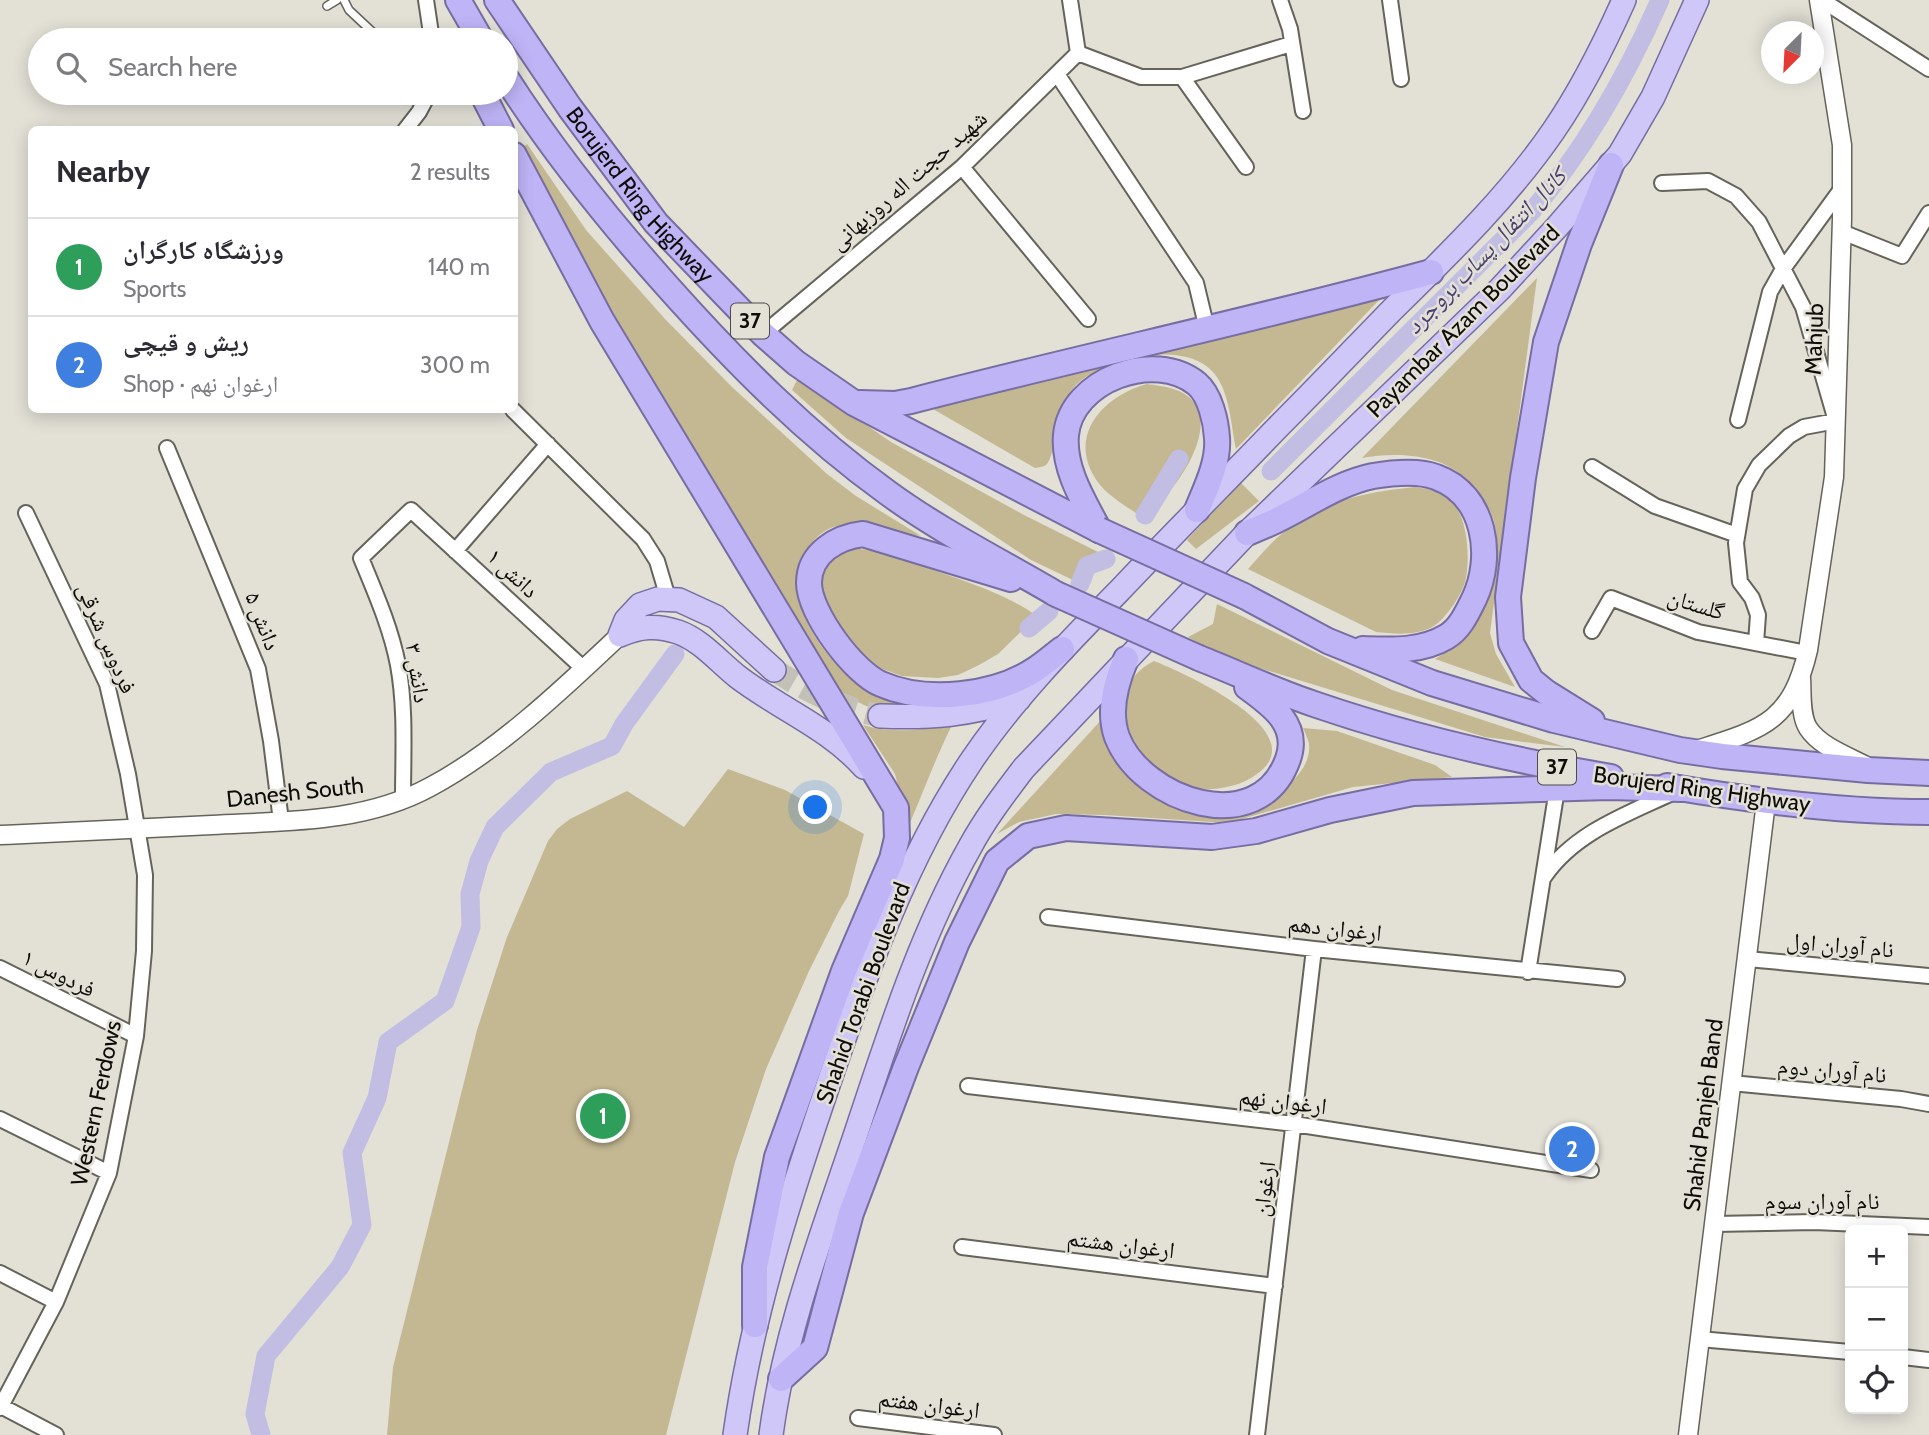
<!DOCTYPE html>
<html lang="en">
<head>
<meta charset="utf-8">
<style>
  body { margin:0; font-family:Cabin,"Noto Naskh Arabic",sans-serif; background:#f2f2f3; color:#2b2b33 }
  .controls { position:absolute; right:21px; bottom:21px; display:grid; overflow:hidden; border-radius:10px; box-shadow:0 4px 18px #0003 }
  .controls button { width:63px; height:63px; display:grid; place-items:center; padding:0; border:0; border-bottom:2px solid #e1e1e2; background:#fff; color:#2b2b33; font:35px sans-serif }
  .compass { position:absolute; left:1761px; top:21px; width:63px; height:63px; border-radius:50%; background:#fff; box-shadow:0 4px 18px #0003; rotate:204deg }
  .you { position:absolute; left:816px; top:808px; width:24px; height:24px; margin:-18px; border:5px solid #fff; border-radius:50%; background:#1a73e8; box-shadow:0 0 0 10px #1a73e833 }
  .badge { display:grid; place-items:center; width:46px; height:46px; border-radius:50%; background:#6240b8; color:#fff; font-size:23px; font-weight:700 }
  .pin { position:absolute; translate:-50% -50%; border:4px solid #fff; box-shadow:0 2px 7px #0006 }
  .list { margin:0; padding:0; list-style:none }
  h2 { display:flex; justify-content:space-between; align-items:center; height:91px; margin:0; padding:0 28px; font-size:30px }
  h2 small { font-size:23px; font-weight:400; color:#7c7c81 }
  .list li { display:grid; grid-template-columns:46px 1fr auto; gap:21px; align-items:center; box-sizing:border-box; height:98px; padding:0 28px; border-top:2px solid #e1e1e2 }
  .list b { display:block; font-size:26px; white-space:nowrap }
  .list p { margin:0; font-size:23px; white-space:nowrap; color:#7c7c81 }
  .list em { font-size:23px; font-style:normal; color:#7c7c81 }
  .icon { flex:none; width:38px; height:38px; fill:none; stroke:currentColor; stroke-width:2; stroke-linecap:round; stroke-linejoin:round }
  .map { position:relative; flex:none; width:1929px; height:1435px; overflow:hidden }
  .search { position:absolute; background:#fff; box-shadow:0 4px 18px #0003; left:28px; top:28px; width:490px; height:77px; display:flex; align-items:center; gap:18px; box-sizing:border-box; padding:0 24px; border-radius:38px; color:#7c7c81; font-size:26px }
  .panel { position:absolute; background:#fff; box-shadow:0 4px 18px #0003; left:28px; top:126px; width:490px; height:287px; border-radius:10px }
  .map>svg:first-child { display:block }
  .green { fill:#c3b892 }
  .lines { fill:none; stroke-linecap:round; stroke-linejoin:round }
  .canal { stroke:#c2bde3; stroke-width:19 }
  .primary-tunnel { stroke:#c3c0b7; stroke-width:23; stroke-dasharray:23 11; stroke-linecap:butt }
  .service-casing { stroke:#66635a; stroke-width:10 }
  .minor-casing { stroke:#66635a; stroke-width:18 }
  .tertiary-casing { stroke:#66635a; stroke-width:21 }
  .primary-casing { stroke:#776da1; stroke-width:26 }
  .trunk-casing { stroke:#776da1; stroke-width:28 }
  .service { stroke:#fff; stroke-width:7 }
  .minor { stroke:#fff; stroke-width:14 }
  .tertiary { stroke:#fff; stroke-width:18 }
  .primary { stroke:#cfc7f8; stroke-width:23 }
  .trunk { stroke:#bfb4f6; stroke-width:24 }
  .trunk-bridge-casing { stroke:#776da1; stroke-width:28; stroke-linecap:butt }
  .trunk-bridge { stroke:#bfb4f6; stroke-width:24 }
  .labels { text-anchor:middle; stroke-width:5; stroke-linejoin:round; paint-order:stroke }
  .shield { fill:#e3e0d6; stroke:#4e4c46; stroke-width:2 }
  .shield-label { font-size:21px; font-weight:bold; fill:#0e0d09 }
  .street-label { font-size:23px; fill:#0e0d09; stroke:#e3e0d6 }
  .water-label { font-size:24px; font-style:italic; fill:#473d6f; stroke:#e3e0d6 }
</style>
</head>
<body>
<div class="map">
<svg width="1929" height="1435" viewBox="0 0 1929 1435">
  <rect width="100%" height="100%" fill="#e3e0d6"/>
  <!-- green -->
  <path class="green" d="M527 144 586 230 665 319 732 387 827 474 856 496 921 536C896 532 867 521 842 525 827 527 815 536 808 549 803 559 803 568 802 580 801 586 799 595 800 601 805 632 840 674 866 690 884 702 906 705 927 705L912 711 866 706 846 696 829 681 620 333 522 148Z
    M1537 278 1490 633 1496 654 1515 687 1435 659C1470 640 1486 614 1492 575 1495 559 1497 543 1495 526 1494 516 1487 506 1481 498 1476 491 1471 483 1464 477 1438 453 1394 452 1362 458Z
    M1383 296 1236 449C1231 426 1230 391 1213 372 1184 339 1102 358 1075 386 1054 407 1057 455 1046 465 1043 467 1039 467 1035 468L933 409 1075 370Z
    M798 378 891 442 1024 515 1100 553 1080 562 1075 581 1031 560 846 438 792 390Z
    M1147 384C1162 386 1181 388 1192 400 1217 426 1182 481 1161 500 1155 506 1146 511 1139 515 1124 505 1108 496 1097 481 1066 436 1103 396 1147 384Z
    M1240 482 1259 501 1196 549 1187 540Z
    M1415 487C1426 489 1437 490 1446 496 1468 510 1471 559 1465 582 1461 596 1446 618 1434 626 1417 636 1395 634 1376 632L1248 569C1258 558 1268 546 1278 537 1318 501 1365 492 1415 487Z
    M851 548C882 550 910 561 939 572 973 584 1007 595 1037 616L998 654 979 665 958 675 938 678 902 676 874 666 858 655 822 602 821 579 831 553Z
    M1217 604 1392 690 1565 747 1485 737 1220 656 1188 637 1213 624Z
    M1154 661C1182 672 1308 728 1262 770 1247 783 1232 787 1213 789 1150 794 1085 696 1154 661Z
    M1103 718 1144 788 1154 797 1172 806 1260 809C1278 793 1312 773 1309 744 1308 739 1305 732 1303 728L1337 731 1435 765 1452 777 1353 787 1228 823 1105 815 1056 814 1019 822 997 834Z
    M863 725C893 734 921 730 952 725 932 765 918 807 899 848L900 793 895 774Z
    M728 769 785 790 864 834 848 896 839 911 809 971 766 1069 735 1162 666 1435H387L393 1367 477 1030 507 937 548 841 557 829 570 819 627 791 684 827Z"/>
  <g class="lines">
    <!-- canal -->
    <path class="canal" d="M1271 471 1532 211C1586 148 1627 75 1660 0
      M1145 515 1179 459
      M1080 584 1087 566 1106 559
      M1029 628 1049 611
      M261 1435 255 1414 266 1356 340 1267 362 1225 352 1153 377 1098 388 1042 445 1001 471 927 470 894 479 861 495 827 551 772 612 746 624 724 675 654"/>
    <!-- primary-tunnel -->
    <path class="primary-tunnel" d="M774 670C811 693 837 706 880 716"/>
    <!-- service casing -->
    <g class="service-casing">
      <path id="service" d="M344 0 349 10 381 40
        M327 6 337 0"/>
    </g>
    <!-- minor casing -->
    <g class="minor-casing">
      <path id="minor" d="M426 0 432 40
        M1070 0 1078 53
        M1280 0 1290 29 1303 111
        M1390 0 1401 79
        M1822 0 1929 69
        M1078 53 1141 77H1182L1246 167
        M1057 74 1196 283 1207 329
        M1182 77 1291 44
        M405 130 419 112 429 93
        M962 167 1088 319
        M1662 183 1708 181 1736 196 1759 222 1803 307 1836 421 1804 427 1789 436 1759 465 1745 489 1736 543 1740 582 1752 598 1758 615 1756 643
        M1842 232 1902 256 1929 213
        M763 334 962 167 1078 53
        M513 410 643 539 657 561 668 598
        M1738 420 1770 292 1783 269 1842 188
        M167 448 258 669 271 741 281 821
        M1592 467 1655 506 1737 535
        M455 551 548 444
        M1592 631 1611 598 1698 632 1807 653
        M403 799C403 755 406 708 398 665 391 628 375 592 361 558L411 510 584 669
        M1544 877C1574 833 1625 815 1672 793
        M1048 917 1314 949 1617 979
        M1747 959 1929 976
        M0 968 136 1036
        M1528 972 1557 789
        M1731 1083 1901 1099 1929 1104
        M968 1086 1294 1124 1591 1170
        M0 1119 109 1173
        M1714 1224 1814 1222 1929 1227
        M962 1247 1275 1286
        M0 1273 56 1302
        M1699 1339 1850 1352
        M1903 1357 1929 1360
        M1 1406 56 1435
        M0 1408 56 1302 109 1173 136 1036 144 951 145 875 128 774 107 684 26 513
        M858 1418 994 1435
        M1257 1435 1314 949"/>
    </g>
    <!-- tertiary casing -->
    <g class="tertiary-casing">
      <path id="tertiary" d="M1801 678C1802 693 1800 715 1808 728 1820 747 1850 757 1868 767
        M1697 750C1762 729 1791 723 1808 650L1834 477 1842 219V145L1819 0
        M0 835C71 832 142 828 212 825 286 821 364 823 430 787 498 751 565 687 620 635
        M1688 1435 1766 802"/>
    </g>
    <!-- primary casing -->
    <g class="primary-casing">
      <path id="primary" d="M620 635C640 626 657 625 678 632 701 640 719 662 738 677 780 709 828 727 864 767
        M620 635 626 620 640 605 658 599 679 600 716 617 774 670
        M880 716C933 718 968 715 1019 699
        M735 1435C751 1320 786 1209 823 1100 863 982 902 864 972 760 1014 698 1068 643 1120 590 1172 535 1225 482 1277 428 1316 389 1354 349 1392 310 1449 254 1509 196 1554 130 1582 89 1604 45 1624 0
        M771 1435C784 1336 819 1243 851 1148 885 1047 917 941 970 847 985 819 1005 793 1024 768L1247 533 1500 289 1557 227 1620 154 1653 97 1697 0"/>
    </g>
    <!-- trunk casing -->
    <g class="trunk-casing">
      <g id="trunk">
        <path d="M458 0 481 40"/>
        <path id="s1" d="M497 0 570 108 656 223 763 334 796 363 854 403 1099 530"/>
        <path d="M506 78C554 153 609 221 668 287 735 362 806 434 888 493 940 531 1000 561 1056 594"/>
        <path d="M482 93 501 130"/>
        <path d="M514 155 602 321 896 808 897 838 892 859 844 971 777 1157 755 1267V1325"/>
        <path d="M860 403 895 404 911 401C1084 356 1259 319 1431 272"/>
        <path d="M1099 530C1084 502 1063 469 1066 435 1071 380 1155 349 1197 384 1210 395 1216 421 1217 438 1219 462 1206 488 1197 510"/>
        <path d="M1247 533C1259 528 1270 524 1281 518 1311 503 1339 483 1373 476 1391 473 1418 470 1436 477 1486 495 1494 557 1474 599 1467 613 1460 629 1446 637 1421 652 1390 650 1363 649"/>
        <path d="M1011 579 863 534C837 537 809 553 809 583 809 613 854 673 881 684 927 704 995 696 1036 669 1045 663 1053 656 1062 649"/>
        <path d="M1244 596 1328 641 1432 683 1554 720 1680 750 1722 756 1868 770 1929 773"/>
        <path d="M1199 658C1237 673 1275 691 1314 704 1410 737 1510 760 1611 777"/>
        <path d="M1126 659C1116 682 1108 712 1117 737 1142 801 1259 841 1288 759 1300 725 1272 705 1247 687"/>
        <path d="M1592 721 1547 693 1531 680 1511 643 1508 597 1523 478 1546 342 1579 244 1611 165"/>
        <path d="M1667 786C1754 801 1841 812 1929 812"/>
        <path d="M781 1379 815 1348 851 1213 906 1067 957 942 997 861 1028 836 1066 828 1212 837 1256 831 1330 810 1413 793 1609 787 1681 789"/>
      </g>
    </g>
    <!-- service -->
    <use href="#service" class="service"/>
    <!-- minor -->
    <use href="#minor" class="minor"/>
    <!-- tertiary -->
    <use href="#tertiary" class="tertiary"/>
    <!-- primary -->
    <use href="#primary" class="primary"/>
    <!-- trunk -->
    <use href="#trunk" class="trunk"/>
    <!-- trunk-bridge casing -->
    <g class="trunk-bridge-casing">
      <path id="trunk-bridge" d="M1099 530 1244 596
        M1056 594 1199 658"/>
    </g>
    <!-- trunk-bridge -->
    <use href="#trunk-bridge" class="trunk-bridge"/>
  </g>
  <g class="labels">
    <!-- shield labels -->
    <g class="shield">
      <rect x="731" y="303.5" width="38" height="35" rx="5"/>
      <rect x="1538" y="749.5" width="38" height="35" rx="5"/>
    </g>
    <g class="shield-label">
      <text x="750" y="328">37</text>
      <text x="1557" y="774">37</text>
    </g>
    <!-- street labels -->
    <g class="street-label">
      <text transform="translate(908 180) rotate(-41)" y="8">شهید حجت اله روزبهانی</text>
      <text dy="8" stroke="none"><textPath href="#s1" startOffset="242">Borujerd Ring Highway</textPath></text>
      <text transform="translate(1463 321) rotate(-45)" y="8">Payambar Azam Boulevard</text>
      <text transform="translate(1814 339) rotate(-88)" y="8">Mahjub</text>
      <text transform="translate(513 573) rotate(43)" y="8">دانش ۱</text>
      <text transform="translate(1696 604) rotate(17)" y="8">گلستان</text>
      <text transform="translate(263 621) rotate(69)" y="8">دانش ۵</text>
      <text transform="translate(107 638) rotate(67)" y="8">فردوس شرقی</text>
      <text transform="translate(418 673) rotate(81)" y="8">دانش ۳</text>
      <text transform="translate(1702 789) rotate(8)" y="8">Borujerd Ring Highway</text>
      <text transform="translate(295 792) rotate(-6)" y="8">Danesh South</text>
      <text transform="translate(1335 928) rotate(6)" y="8">ارغوان دهم</text>
      <text transform="translate(1840 945) rotate(5)" y="8">نام آوران اول</text>
      <text transform="translate(59 973) rotate(27)" y="8">فردوس ۱</text>
      <text transform="translate(863 993) rotate(-70)" y="8">Shahid Torabi Boulevard</text>
      <text transform="translate(1832 1070) rotate(5)" y="8">نام آوران دوم</text>
      <text transform="translate(1283 1101) rotate(7)" y="8">ارغوان نهم</text>
      <text transform="translate(96 1103) rotate(-78)" y="8">Western Ferdows</text>
      <text transform="translate(1703 1115) rotate(-83)" y="8">Shahid Panjeh Band</text>
      <text transform="translate(1264 1189) rotate(-83)" y="8">ارغوان</text>
      <text x="1822" y="1209">نام آوران سوم</text>
      <text transform="translate(1121 1244) rotate(7)" y="8">ارغوان هشتم</text>
      <text transform="translate(929 1404) rotate(7)" y="8">ارغوان هفتم</text>
    </g>
    <!-- water labels -->
    <g class="water-label">
      <text transform="translate(1486 251) rotate(-46)" y="8">کانال انتقال پساب بروجرد</text>
    </g>
  </g>
</svg>
<div class="controls">
<button>+</button>
<button>−</button>
<button><svg class="icon" aria-label="locate" viewBox="0 0 24 24"><circle cx="12" cy="12" r="6"/><path d="M12 2v4M12 18v4M2 12h4M18 12h4"/></svg></button>
</div>
<svg class="compass" viewBox="-18 -18 36 36"><path d="M0-13l5 13h-10z" fill="#e53935"/><path d="M0 13l5-13h-10z" fill="#7c7c81"/></svg>
<div class="you"></div>
<div class="pin badge" style="left:603px;top:1116px;background:#2e9e5b">1</div>
<div class="pin badge" style="left:1572px;top:1149px;background:#3f7fe0">2</div>
<div class="search"><svg class="icon" aria-label="search" viewBox="0 0 24 24"><circle cx="10" cy="10" r="6"/><path d="M15 15l6 6"/></svg>Search here</div>
<section class="panel">
<h2>Nearby<small>2 results</small></h2>
<ul class="list">
<li><span class="badge" style="background:#2e9e5b">1</span><div><b>ورزشگاه کارگران</b><p>Sports</p></div><em>140 m</em></li>
<li><span class="badge" style="background:#3f7fe0">2</span><div><b>ریش و قیچی</b><p>Shop · ارغوان نهم</p></div><em>300 m</em></li>
</ul>
</section>
</div>
</body>
</html>
